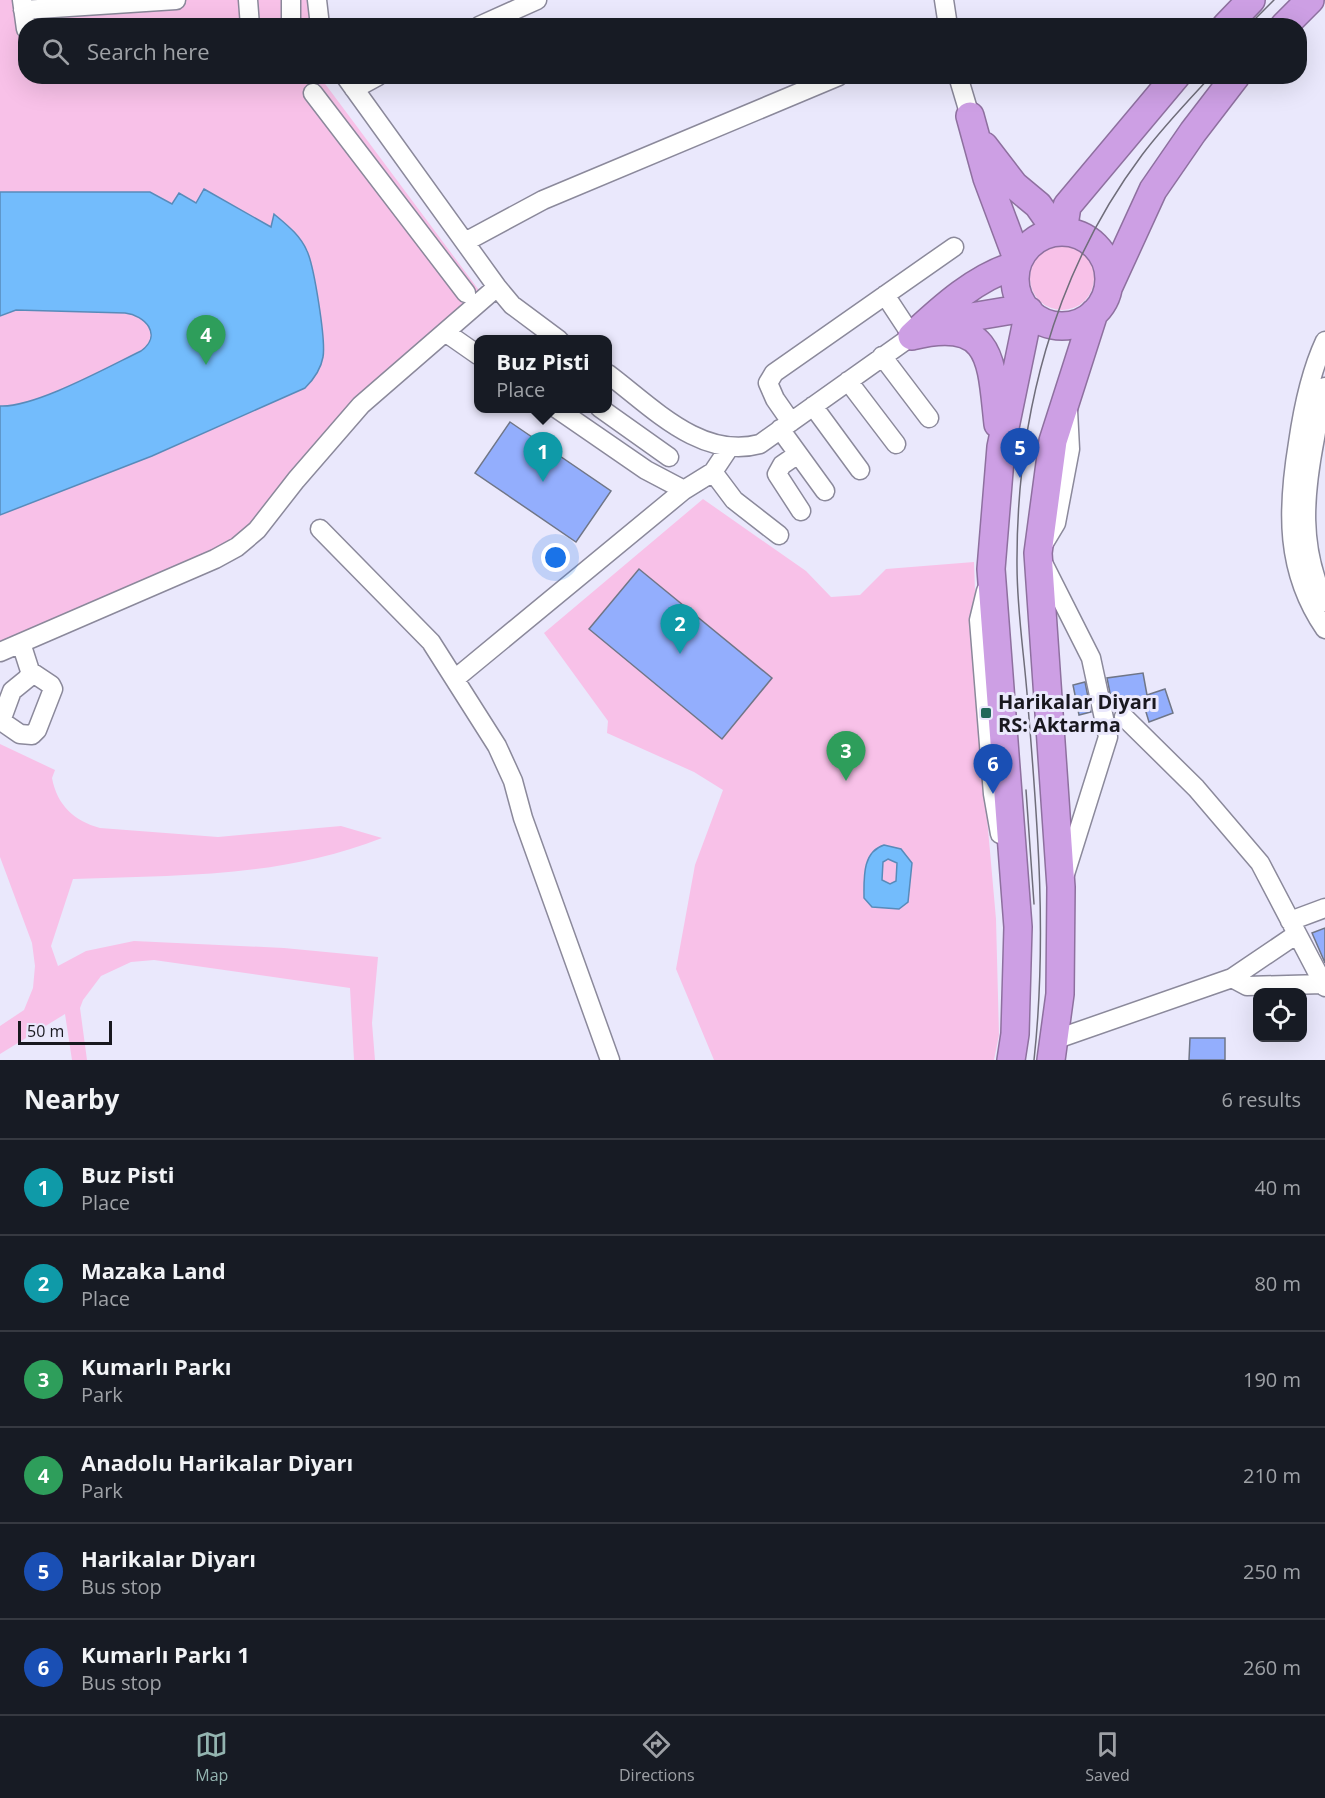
<!DOCTYPE html>
<html lang="en">
<head>
<meta charset="utf-8">
<style>
  body { margin:0; font-family:"Open Sans",sans-serif; background:#242831; color:#f1f3f6 }
  .controls { position:absolute; right:18px; bottom:18px; display:grid; overflow:hidden; border-radius:12px; box-shadow:0 6px 24px #0002 }
  .controls button { width:54px; height:54px; display:grid; place-items:center; padding:0; border:0; border-bottom:2px solid #363941; background:#171b24; color:#f1f3f6; font:30px sans-serif }
  .scale { position:absolute; left:18px; bottom:15px; width:94px; box-sizing:border-box; padding-left:6px; border:3px solid #19181f; border-top:0; font-size:16px; line-height:21px; white-space:nowrap; color:#19181f; -webkit-text-stroke:4px #eae8fc; paint-order:stroke }
  .you { position:absolute; left:556px; top:558px; width:21px; height:21px; margin:-15px; border:4px solid #fff; border-radius:50%; background:#1a73e8; box-shadow:0 0 0 9px #1a73e833 }
  .badge { display:grid; place-items:center; width:39px; height:39px; border-radius:50%; background:#93b4b0; color:#fff; font-size:20px; font-weight:700 }
  .pin { position:absolute; translate:-50% -50px; filter:drop-shadow(0 2px 3px #0008) }
  .pin::after { content:''; position:absolute; top:32px; width:21px; height:18px; background:inherit; clip-path:polygon(0 0,100% 0,50% 100%) }
  .popup { position:absolute; left:474px; top:335px; width:138px; height:78px; box-sizing:border-box; display:grid; place-content:center; border-radius:12px; background:#171b24; filter:drop-shadow(0 2px 4px #0005); font-size:20px; white-space:nowrap; color:#9ea1a6 }
  .popup b { font-size:22px; color:#f1f3f6 }
  .popup::after { content:''; position:absolute; left:50%; top:100%; margin-left:-12px; border:12px solid transparent; border-top-color:#171b24 }
  .list { margin:0; padding:0; list-style:none }
  h2 { display:flex; justify-content:space-between; align-items:center; height:78px; margin:0; padding:0 24px; font-size:26px }
  h2 small { font-size:20px; font-weight:400; color:#9ea1a6 }
  .list li { display:grid; grid-template-columns:39px 1fr auto; gap:18px; align-items:center; box-sizing:border-box; height:96px; padding:0 24px; border-top:2px solid #363941 }
  .list b { display:block; font-size:22px; white-space:nowrap }
  .list p { margin:0; font-size:20px; white-space:nowrap; color:#9ea1a6 }
  .list em { font-size:20px; font-style:normal; color:#9ea1a6 }
  .icon { flex:none; width:33px; height:33px; fill:none; stroke:currentColor; stroke-width:2; stroke-linecap:round; stroke-linejoin:round }
  .map { position:relative; flex:none; width:1325px; height:1060px; overflow:hidden }
  .search { position:absolute; background:#171b24; box-shadow:0 6px 24px #0002; left:18px; right:18px; top:18px; height:66px; display:flex; align-items:center; gap:15px; box-sizing:border-box; padding:0 21px; border-radius:24px; color:#9ea1a6; font-size:22px }
  .sheet { height:654px; background:#171b24 }
  nav { display:flex; justify-content:space-around; align-items:center; box-sizing:border-box; height:84px; border-top:2px solid #363941; background:#171b24; font-size:16px; color:#9ea1a6 }
  nav a { display:grid; justify-items:center; gap:3px }
  nav .on { color:#93b4b0 }
  .map>svg:first-child { display:block }
  .green { fill:#f8c1e8 }
  .water { fill:#73bcfc; stroke:#588bba; stroke-width:1.5; fill-rule:evenodd }
  .building { fill:#93aefd; stroke:#707687; stroke-width:1.5 }
  .lines { fill:none; stroke-linecap:round; stroke-linejoin:round }
  .minor-casing { stroke:#8b899b; stroke-width:21 }
  .highway-casing { stroke:#8e709f; stroke-width:30 }
  .minor { stroke:#fff; stroke-width:18 }
  .highway { stroke:#cd9fe4; stroke-width:27 }
  .tram { stroke:#6f6d7a; stroke-width:1.5 }
  .poi-dot { fill:#21675a; stroke:#eae8fc; stroke-width:2 }
  .labels { text-anchor:middle; stroke-width:6; stroke-linejoin:round; paint-order:stroke }
  .poi-label { font-size:20px; font-weight:bold; fill:#19181f; stroke:#eae8fc; text-anchor:start }
</style>
</head>
<body>
<div class="map">
<svg width="1325" height="1060" viewBox="0 0 1325 1060">
  <rect width="100%" height="100%" fill="#eae8fc"/>
  <!-- green -->
  <path class="green" d="M0 0H312V25L26 26V76L320 77 484 297 341 434 269 525 0 653Z
    M1030 278a32 32 0 1 1 64 0a32 32 0 1 1-64 0Z
    M703 499 806 571 831 597 860 595 886 569 974 562 980 739 996 919 999 1035 994 1060H714L676 969 695 865 723 790 694 772 607 733 608 721 544 633Z
    M0 744 55 770 52 778C57 805 74 821 100 828L218 837 341 826 382 838C278 878 183 875 73 879L51 946 58 966 86 951 134 941 284 948 378 957 372 1023 375 1060H354L350 988 154 960 131 962 101 976 83 1000 80 1008 87 1060H72L65 1014 0 1054V1026L24 1010 33 988 35 966 32 943 0 857Z"/>
  <!-- water -->
  <path class="water" d="M204 189 271 227 274 214C287 225 300 235 307 251 314 266 326 340 323 357 321 369 314 379 305 388L152 456 0 515V406C34 408 108 367 141 351 163 335 145 315 125 313L16 310 0 316V192H150L172 204 179 193 196 203Z
    M884 845 901 849 912 863 908 902 899 909 872 907 864 898C864 878 862 852 884 845ZM888 859 897 863 896 881 890 884 882 880 883 862Z"/>
  <!-- building -->
  <path class="building" d="M510 422 611 491 576 542 475 473Z
    M639 569 772 678 722 739 589 629Z
    M1143 673 1147 695 1165 689 1173 713 1149 722 1143 702 1113 708 1107 678Z
    M1085 682 1091 712 1079 715 1073 685Z
    M1325 928V963L1312 933Z
    M1190 1038H1225V1060H1189Z"/>
  <g class="lines">
    <!-- minor casing -->
    <g class="minor-casing">
      <path id="minor" d="M22 0 26 29
        M248 0 250 26
        M291 0V26
        M317 0 320 26
        M944 0 948 26
        M23 10 176 0
        M479 26 537 0
        M345 76 497 287 512 305 559 340
        M958 76 970 116
        M354 89 378 76
        M313 93 466 293
        M465 242 543 200 839 76
        M445 332 478 355
        M1325 341C1310 373 1303 408 1298 443 1287 510 1285 571 1325 629
        M882 356 929 418
        M608 374C652 407 701 460 760 444L912 336 885 295
        M848 381 896 444
        M1325 387C1320 403 1318 421 1315 438 1304 495 1299 547 1325 602
        M813 406 860 470
        M556 408 646 470 684 490
        M600 408 669 457
        M791 422 775 399 768 383 774 373 954 247
        M780 429 825 491
        M798 454 782 465 777 474 801 511
        M713 472 734 500 779 535
        M320 529 431 642 497 746 513 781 523 818 610 1060
        M986 591 979 620 993 794 1000 834
        M21 643 30 671 28 678 12 691 1 721 20 734 32 735 37 730 53 689 51 685 30 671
        M0 652 215 559 237 547 257 530 296 480 361 405 497 287
        M456 678 684 490 713 472 729 448
        M1124 717 1196 788 1260 863 1325 987
        M1065 874 1108 737 1091 658 1038 553 1056 523 1070 449 1068 410
        M1290 921 1325 908
        M1232 978 1297 934
        M1054 1040 1232 978 1247 986 1323 984"/>
    </g>
    <!-- highway casing -->
    <g class="highway-casing">
      <path id="highway" d="M1226 26 1251 0
        M1284 26 1310 0
        M970 116 987 178 1018 261
        M984 146 1014 185 1038 205 1057 232
        M1063 232 1067 206 1176 76
        M1015 279a47 47 0 1 1 94 0a47 47 0 1 1-94 0Z
        M1109 286 1153 190 1193 132 1236 76
        M933 326 953 320 1025 308
        M912 336C994 316 991 362 998 424
        M912 336C942 308 977 276 1017 265
        M1011 1060 1015 1034 1018 927 991 569 1001 447 1029 311
        M1051 1060 1060 994 1061 887 1038 553 1053 441 1094 313"/>
    </g>
    <!-- minor -->
    <use href="#minor" class="minor"/>
    <!-- highway -->
    <use href="#highway" class="highway"/>
    <!-- tram -->
    <path class="tram" d="M1248 26 1274 0
      M1026 790 1034 904
      M1034 1060C1047 941 1038 825 1028 706 1025 660 1017 613 1017 566 1016 419 1053 274 1142 155 1163 127 1187 102 1211 76"/>
  </g>
  <!-- markers -->
  <rect class="poi-dot" x="980" y="707" width="12" height="12" rx="3"/>
  <g class="labels">
    <!-- poi labels -->
    <g class="poi-label">
      <text x="998" y="709">Harikalar Diyarı<tspan x="998" dy="23">RS: Aktarma</tspan></text>
    </g>
  </g>
</svg>
<div class="controls">
<button><svg class="icon" aria-label="locate" viewBox="0 0 24 24"><circle cx="12" cy="12" r="6"/><path d="M12 2v4M12 18v4M2 12h4M18 12h4"/></svg></button>
</div>
<div class="scale">50 m</div>
<div class="you"></div>
<div class="pin badge" style="left:543px;top:482px;background:#0f9aa8">1</div>
<div class="popup"><b>Buz Pisti</b>Place</div>
<div class="pin badge" style="left:680px;top:654px;background:#0f9aa8">2</div>
<div class="pin badge" style="left:846px;top:781px;background:#2e9e5b">3</div>
<div class="pin badge" style="left:206px;top:365px;background:#2e9e5b">4</div>
<div class="pin badge" style="left:1020px;top:478px;background:#1a4fb4">5</div>
<div class="pin badge" style="left:993px;top:794px;background:#1a4fb4">6</div>
<div class="search"><svg class="icon" aria-label="search" viewBox="0 0 24 24"><circle cx="10" cy="10" r="6"/><path d="M15 15l6 6"/></svg>Search here</div>
</div>
<section class="sheet">
<h2>Nearby<small>6 results</small></h2>
<ul class="list">
<li><span class="badge" style="background:#0f9aa8">1</span><div><b>Buz Pisti</b><p>Place</p></div><em>40 m</em></li>
<li><span class="badge" style="background:#0f9aa8">2</span><div><b>Mazaka Land</b><p>Place</p></div><em>80 m</em></li>
<li><span class="badge" style="background:#2e9e5b">3</span><div><b>Kumarlı Parkı</b><p>Park</p></div><em>190 m</em></li>
<li><span class="badge" style="background:#2e9e5b">4</span><div><b>Anadolu Harikalar Diyarı</b><p>Park</p></div><em>210 m</em></li>
<li><span class="badge" style="background:#1a4fb4">5</span><div><b>Harikalar Diyarı</b><p>Bus stop</p></div><em>250 m</em></li>
<li><span class="badge" style="background:#1a4fb4">6</span><div><b>Kumarlı Parkı 1</b><p>Bus stop</p></div><em>260 m</em></li>
</ul>
</section>
<nav>
<a class="on"><svg class="icon" aria-label="map" viewBox="0 0 24 24"><path d="M3 6l6-2 6 2 6-2v14l-6 2-6-2-6 2zM9 4v14M15 6v14"/></svg>Map</a>
<a><svg class="icon" aria-label="directions" viewBox="0 0 24 24"><path d="M12 3l9 9-9 9-9-9zM9 14v-3h6M13 9l2 2-2 2"/></svg>Directions</a>
<a><svg class="icon" aria-label="saved" viewBox="0 0 24 24"><path d="M7 4h10v16l-5-4-5 4z"/></svg>Saved</a>
</nav>
</body>
</html>
